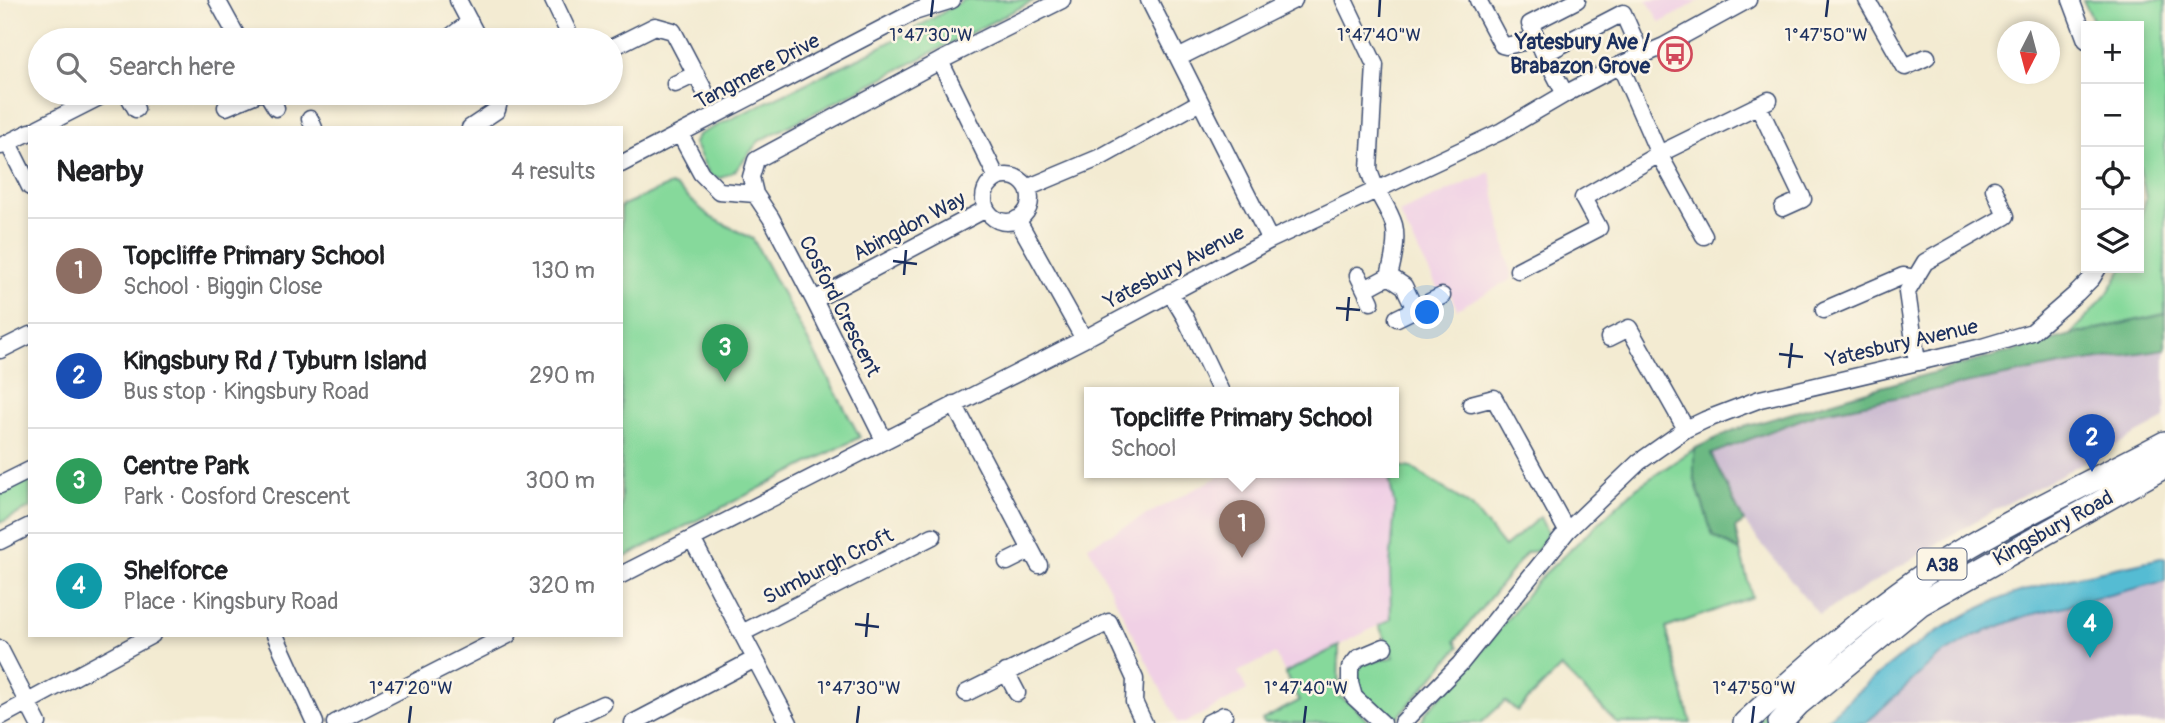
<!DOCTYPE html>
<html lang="en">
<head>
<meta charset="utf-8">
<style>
  body { margin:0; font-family:Pangolin,sans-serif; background:#f2f2f2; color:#202124 }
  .controls { position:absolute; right:21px; top:21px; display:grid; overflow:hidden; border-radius:0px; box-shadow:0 4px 10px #0003 }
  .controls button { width:63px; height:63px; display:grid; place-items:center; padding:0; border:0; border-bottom:2px solid #e0e0e0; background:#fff; color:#202124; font:35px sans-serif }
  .compass { position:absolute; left:1997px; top:21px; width:63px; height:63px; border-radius:50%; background:#fff; box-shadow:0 4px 10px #0003; rotate:186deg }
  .you { position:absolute; left:1428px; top:313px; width:24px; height:24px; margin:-18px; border:5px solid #fff; border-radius:50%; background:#1a73e8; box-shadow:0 0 0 10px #1a73e833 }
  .badge { display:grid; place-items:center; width:46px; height:46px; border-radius:50%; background:#d1495b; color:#fff; font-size:23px; font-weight:700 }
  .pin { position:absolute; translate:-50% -58px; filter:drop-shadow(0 2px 4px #0008) }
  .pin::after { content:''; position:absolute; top:37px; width:24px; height:21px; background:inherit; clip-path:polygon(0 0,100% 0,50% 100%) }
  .popup { position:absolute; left:1084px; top:387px; width:315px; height:91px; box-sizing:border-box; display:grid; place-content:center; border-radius:0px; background:#fff; filter:drop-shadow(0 2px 5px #0005); font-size:23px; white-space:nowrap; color:#757577 }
  .popup b { font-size:26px; color:#202124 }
  .popup::after { content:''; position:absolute; left:50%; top:100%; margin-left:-14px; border:14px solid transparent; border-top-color:#fff }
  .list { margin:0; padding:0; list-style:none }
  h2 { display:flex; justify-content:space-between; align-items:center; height:91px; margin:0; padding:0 28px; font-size:30px }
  h2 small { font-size:23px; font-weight:400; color:#757577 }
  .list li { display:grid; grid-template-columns:46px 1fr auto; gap:21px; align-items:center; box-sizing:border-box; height:105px; padding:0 28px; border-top:2px solid #e0e0e0 }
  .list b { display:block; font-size:26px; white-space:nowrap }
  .list p { margin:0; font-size:23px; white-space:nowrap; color:#757577 }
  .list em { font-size:23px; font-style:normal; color:#757577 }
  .icon { flex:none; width:38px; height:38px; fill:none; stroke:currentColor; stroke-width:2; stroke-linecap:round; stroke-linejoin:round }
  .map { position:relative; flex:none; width:2165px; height:723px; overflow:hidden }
  .search { position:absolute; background:#fff; box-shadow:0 4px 10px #0003; left:28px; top:28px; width:595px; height:77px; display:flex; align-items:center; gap:18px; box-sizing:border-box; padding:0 24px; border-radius:38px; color:#757577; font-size:26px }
  .panel { position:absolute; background:#fff; box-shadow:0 4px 10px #0003; left:28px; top:126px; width:595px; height:511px; border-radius:0px }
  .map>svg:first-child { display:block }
  .built { fill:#f0d0e5 }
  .industrial { fill:#cebed2 }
  .green { fill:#86d99b; stroke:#50847c; stroke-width:2 }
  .forest { fill:#6cb983; stroke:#447470; stroke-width:2 }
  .water { fill:#55bcd3; stroke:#387698; stroke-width:2 }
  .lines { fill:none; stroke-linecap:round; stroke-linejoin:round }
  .minor-casing { stroke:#3b4b6f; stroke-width:19 }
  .highway-casing { stroke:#3b4b6f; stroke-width:26 }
  .minor { stroke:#fff; stroke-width:16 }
  .highway { stroke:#fff; stroke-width:23 }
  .ticks { fill:none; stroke:#1b2f5e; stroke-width:2.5 }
  .labels { text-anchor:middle; stroke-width:5; stroke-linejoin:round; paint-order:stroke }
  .shield { fill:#fcf5e5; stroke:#5e6a86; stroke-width:2 }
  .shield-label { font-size:19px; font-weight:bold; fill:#1b2f5e }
  .poi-label { font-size:21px; font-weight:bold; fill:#1b2f5e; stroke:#fcf5e5; text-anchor:end }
  .street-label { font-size:21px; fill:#1b2f5e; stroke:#fcf5e5 }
  .ticks-label { font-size:18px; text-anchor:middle; fill:#1b2f5e; stroke:#fcf5e5; stroke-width:5; stroke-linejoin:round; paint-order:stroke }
</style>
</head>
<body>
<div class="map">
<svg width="2165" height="723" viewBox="0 0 2165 723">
  <rect width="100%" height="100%" fill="#fcf5e5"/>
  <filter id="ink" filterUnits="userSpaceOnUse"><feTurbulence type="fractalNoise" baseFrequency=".0143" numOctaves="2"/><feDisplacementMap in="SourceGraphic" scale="14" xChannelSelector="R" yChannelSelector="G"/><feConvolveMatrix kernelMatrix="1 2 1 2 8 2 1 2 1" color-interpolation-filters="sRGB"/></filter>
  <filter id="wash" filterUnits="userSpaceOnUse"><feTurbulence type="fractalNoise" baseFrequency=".00686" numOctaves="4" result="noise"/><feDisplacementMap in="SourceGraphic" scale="28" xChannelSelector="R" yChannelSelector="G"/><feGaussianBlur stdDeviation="1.57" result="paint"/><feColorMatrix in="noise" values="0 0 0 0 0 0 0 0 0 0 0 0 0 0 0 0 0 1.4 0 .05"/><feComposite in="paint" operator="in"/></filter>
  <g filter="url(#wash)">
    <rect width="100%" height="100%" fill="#f3ebd2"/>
    <!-- built -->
    <path class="built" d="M1647 0H1701L1660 23Z
      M1490 172 1512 279 1457 309 1447 287 1438 289 1399 213Z
      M1227 472H1388L1395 508 1390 567 1391 619 1285 673 1275 654 1238 672 1247 690 1185 723H1178L1088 546Z"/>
    <!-- industrial -->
    <path class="industrial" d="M2165 349V419L1984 516 1819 615 1744 522 1711 454 1818 413 2061 365Z
      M2165 581V723H1866L1937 658 1974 636 2026 616Z"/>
    <!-- green -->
    <path class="green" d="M963 0H1035L759 141 735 171 721 178 710 176 694 143 698 135C786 91 880 53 963 0Z
      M2083 0H2165V314L2071 335 2107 294 2123 268H2139V225L2146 198 2139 165V26H2096Z
      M670 185 678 188 710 217 753 239 860 437 621 559V206Z
      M1694 449V477L1713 535 1740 551 1752 597 1666 628 1691 723H1617L1561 667 1517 711 1505 701 1481 723H1421L1426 712 1471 665 1539 579 1636 488Z
      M2165 456 1931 585 1877 624 1765 723H1754L1907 595 2016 529Z
      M1394 466 1412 468 1472 507 1504 547 1540 517 1548 534 1537 551 1527 552 1455 641 1459 647 1398 717 1389 718C1366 698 1356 698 1358 665L1394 657 1379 626 1391 619 1390 567 1395 508 1388 472H1394Z
      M30 478V508L0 523V494Z
      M1339 646 1338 696 1353 705 1369 723H1264L1262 720 1299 701 1285 673Z"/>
    <!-- forest -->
    <path class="forest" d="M2165 314V349L2061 365 1818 413 1711 454 1744 522 1735 528 1740 551 1713 536 1694 477V449L1734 430 1881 387 2071 335Z"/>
    <!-- water -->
    <path class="water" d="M2165 557V581L2026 616 1974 636 1937 658 1866 723H1823C1875 675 1927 630 1993 602 2048 579 2108 571 2165 557Z"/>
  </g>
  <g filter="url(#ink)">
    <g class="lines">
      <!-- minor casing -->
      <g class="minor-casing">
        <path id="minor" d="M217 0 239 40
          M458 0 479 40
          M553 0 572 40
          M1149 0 1270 240
          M1344 0 1375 65 1369 169C1373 190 1388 205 1394 225 1398 240 1393 261 1389 276
          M1478 0 1502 45 1506 46 1536 39
          M1867 0 1905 67 1927 57
          M2071 0 2086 40
          M446 40 470 22
          M611 48 655 26 673 31 704 90
          M1544 54 1530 24 1577 0
          M1180 57 1294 0
          M940 61 997 178
          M1620 65 1659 154 1704 236
          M675 84 696 74
          M127 93 136 109
          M267 93 276 108
          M361 93H363
          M1565 94 1544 54 1623 13 1642 56
          M502 96 532 93
          M1758 105 1803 199 1783 208
          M226 107 259 93
          M310 119 314 128
          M38 128 107 93
          M470 128 497 110 501 93
          M680 134 701 173 719 191 755 194
          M8 143 30 187
          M1 146 30 132
          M621 164 914 12 952 0
          M984 199a23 23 0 1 1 46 0a23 23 0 1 1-46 0Z
          M1027 188 1101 157 1200 102
          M1017 219 1084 339
          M1518 270 1599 228 1583 198 1659 154 1769 100
          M1358 275 1371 302
          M1365 289 1389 276 1404 286 1415 309
          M1170 292 1185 317 1221 392
          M814 300 986 209
          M1824 310 1903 276 1916 278
          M1397 318 1442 296
          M1609 338 1629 328 1686 429
          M0 350 30 335
          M1917 362 1907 292 1925 262 2006 216 1994 189
          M954 404 1039 565
          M1471 404 1494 398 1567 531
          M884 440 814 300 771 218 755 194 751 177 756 160 940 61 1062 0
          M0 485 30 470
          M692 539 789 723
          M0 541 30 526
          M1007 562 1031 550
          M621 575 1084 339 1270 240 1502 131 1565 94 1620 65 1664 46 1748 0
          M742 633 933 536
          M275 635 315 723
          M0 649 38 723
          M1006 672 1017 693
          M966 693 1109 622 1135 679 1134 702 1144 723
          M0 717 152 635
          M335 723 508 635
          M562 723 603 704
          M633 723 755 659
          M1208 723 1224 715
          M1382 723 1354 697 1350 683V668L1358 658 1384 647
          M1402 723 1460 664 1567 531 1639 462 1686 429 1705 420 1760 399 1982 347 2032 332 2077 293 2092 278 2098 268"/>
      </g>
      <!-- highway casing -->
      <g class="highway-casing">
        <path id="highway" d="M1745 723C1814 660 1890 592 1971 545 2034 508 2101 477 2165 443
          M1780 723 1798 704 1920 604 2165 466"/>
      </g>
      <!-- minor -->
      <use href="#minor" class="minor"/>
      <!-- highway -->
      <use href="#highway" class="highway"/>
    </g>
  </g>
  <!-- ticks -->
  <path class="ticks" d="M931 17 933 0M1379 17 1380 0M1826 17 1828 0M893 261 917 264M904 275 906 250M1336 308 1360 310M1347 321 1349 297M1779 354 1803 357M1789 368 1792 343M855 624 879 627M866 637 868 613M409 723 411 706M857 723 859 706M1304 723 1306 706M1752 723 1754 706"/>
  <!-- icons -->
  <defs>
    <g id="bus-ring" transform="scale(1.75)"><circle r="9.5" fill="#fcf5e5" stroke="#d1495b" stroke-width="1.5"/><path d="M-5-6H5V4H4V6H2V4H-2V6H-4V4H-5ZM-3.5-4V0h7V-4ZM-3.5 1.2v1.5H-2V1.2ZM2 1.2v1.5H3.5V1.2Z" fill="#d1495b"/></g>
  </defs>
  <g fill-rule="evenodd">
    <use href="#bus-ring" x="1675" y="54"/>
  </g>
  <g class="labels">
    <!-- shield labels -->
    <rect class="shield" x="1917.5" y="548.5" width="49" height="31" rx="5"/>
    <g class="shield-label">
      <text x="1942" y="571">A38</text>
    </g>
    <!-- poi labels -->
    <g class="poi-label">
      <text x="1650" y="49">Yatesbury Ave /<tspan x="1650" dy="24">Brabazon Grove</tspan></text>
    </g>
    <!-- street labels -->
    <g class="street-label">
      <text transform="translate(757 71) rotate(-28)" y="7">Tangmere Drive</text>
      <text transform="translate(909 226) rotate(-28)" y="7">Abingdon Way</text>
      <text transform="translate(1174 267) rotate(-28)" y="7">Yatesbury Avenue</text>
      <text transform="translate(840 306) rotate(63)" y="7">Cosford Crescent</text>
      <text transform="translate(1902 343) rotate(-13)" y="7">Yatesbury Avenue</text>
      <text transform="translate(2053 528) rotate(-29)" y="7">Kingsbury Road</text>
      <text transform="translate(828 566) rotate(-27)" y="7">Sumburgh Croft</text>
    </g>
  </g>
  <g class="ticks-label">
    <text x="931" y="41">1°47'30"W</text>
    <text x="1379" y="41">1°47'40"W</text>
    <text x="1826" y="41">1°47'50"W</text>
    <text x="411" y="694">1°47'20"W</text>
    <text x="859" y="694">1°47'30"W</text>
    <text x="1306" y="694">1°47'40"W</text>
    <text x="1754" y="694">1°47'50"W</text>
  </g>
</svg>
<div class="controls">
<button>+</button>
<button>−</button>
<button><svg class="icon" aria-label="locate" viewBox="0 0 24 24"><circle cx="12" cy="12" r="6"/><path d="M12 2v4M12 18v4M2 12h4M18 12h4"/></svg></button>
<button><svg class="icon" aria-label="layers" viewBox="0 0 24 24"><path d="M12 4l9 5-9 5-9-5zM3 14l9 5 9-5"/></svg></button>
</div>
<svg class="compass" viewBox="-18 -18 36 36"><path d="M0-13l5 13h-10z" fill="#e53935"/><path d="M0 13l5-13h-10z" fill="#757577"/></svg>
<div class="you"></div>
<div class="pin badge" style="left:1242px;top:558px;background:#8d6e63">1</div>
<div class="popup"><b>Topcliffe Primary School</b>School</div>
<div class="pin badge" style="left:2092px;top:472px;background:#1a4fb4">2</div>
<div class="pin badge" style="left:725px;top:382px;background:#2e9e5b">3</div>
<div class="pin badge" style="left:2090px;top:658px;background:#0f9aa8">4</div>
<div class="search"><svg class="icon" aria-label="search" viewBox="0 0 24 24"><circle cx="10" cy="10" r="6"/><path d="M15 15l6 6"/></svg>Search here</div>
<section class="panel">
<h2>Nearby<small>4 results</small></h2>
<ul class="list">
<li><span class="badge" style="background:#8d6e63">1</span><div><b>Topcliffe Primary School</b><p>School · Biggin Close</p></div><em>130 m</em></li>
<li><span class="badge" style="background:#1a4fb4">2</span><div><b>Kingsbury Rd / Tyburn Island</b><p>Bus stop · Kingsbury Road</p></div><em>290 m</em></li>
<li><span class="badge" style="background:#2e9e5b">3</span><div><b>Centre Park</b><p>Park · Cosford Crescent</p></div><em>300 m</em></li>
<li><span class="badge" style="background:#0f9aa8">4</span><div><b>Shelforce</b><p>Place · Kingsbury Road</p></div><em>320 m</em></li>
</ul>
</section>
</div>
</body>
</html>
